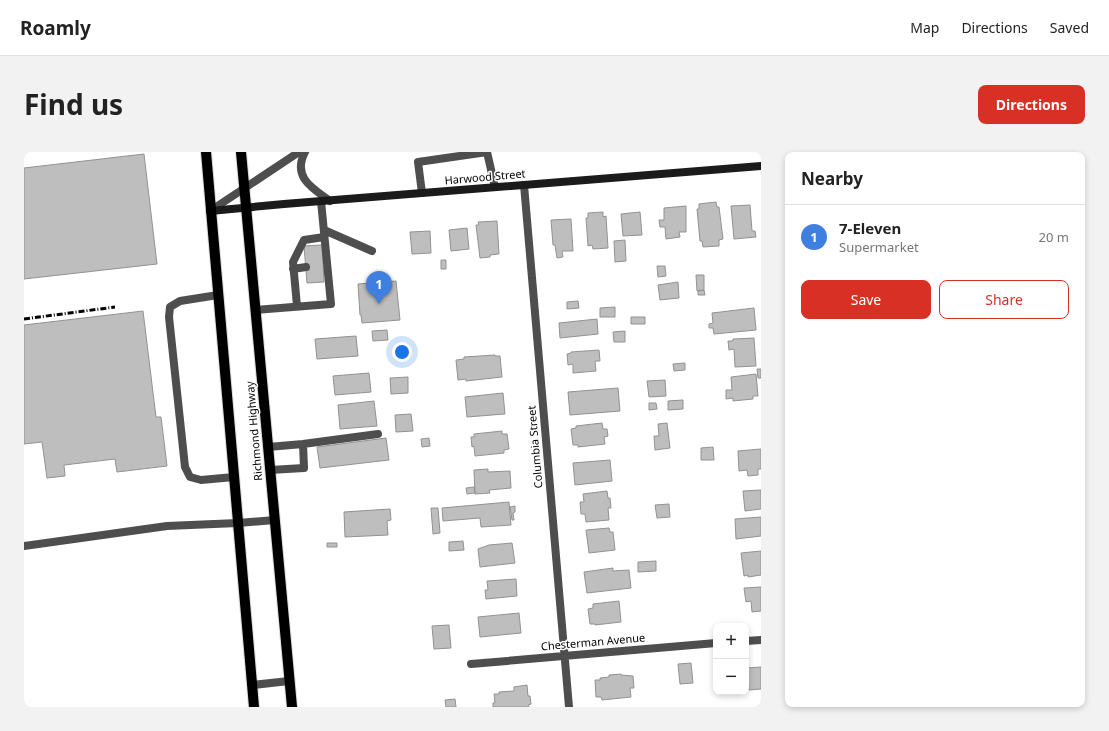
<!DOCTYPE html>
<html lang="en">
<head>
<meta charset="utf-8">
<style>
  body { margin:0; font-family:"Noto Sans",sans-serif; background:#f2f2f2; color:#222 }
  .controls { position:absolute; right:12px; bottom:12px; display:grid; overflow:hidden; border-radius:8px; box-shadow:0 2px 6px #0003 }
  .controls button { width:36px; height:36px; display:grid; place-items:center; padding:0; border:0; border-bottom:1px solid #e0e0e0; background:#fff; color:#222; font:20px sans-serif }
  .you { position:absolute; left:378px; top:200px; width:14px; height:14px; margin:-10px; border:3px solid #fff; border-radius:50%; background:#1a73e8; box-shadow:0 0 0 6px #1a73e833 }
  .badge { display:grid; place-items:center; width:26px; height:26px; border-radius:50%; background:#d93025; color:#fff; font-size:13px; font-weight:700 }
  .pin { position:absolute; translate:-50% -33px; filter:drop-shadow(0 1px 2px #0008) }
  .pin::after { content:''; position:absolute; top:21px; width:14px; height:12px; background:inherit; clip-path:polygon(0 0,100% 0,50% 100%) }
  .list { margin:0; padding:0; list-style:none }
  h2 { display:flex; justify-content:space-between; align-items:center; height:52px; margin:0; padding:0 16px; font-size:17px }
  h2 small { font-size:13px; font-weight:400; color:#767676 }
  .list li { display:grid; grid-template-columns:26px 1fr auto; gap:12px; align-items:center; box-sizing:border-box; height:64px; padding:0 16px; border-top:1px solid #e0e0e0 }
  .list b { display:block; font-size:15px; white-space:nowrap }
  .list p { margin:0; font-size:13px; white-space:nowrap; color:#767676 }
  .list em { font-size:13px; font-style:normal; color:#767676 }
  .actions { display:flex; gap:8px; padding:12px 16px }
  .actions a { flex:1; padding:9px 0; border:1px solid #d93025; border-radius:8px; text-align:center; font-size:14px; color:#d93025 }
  .actions .main { background:#d93025; color:#fff }
  .map { position:relative; flex:none; width:737px; height:555px; overflow:hidden; border-radius:8px }
  header { display:flex; align-items:center; gap:24px; box-sizing:border-box; height:56px; padding:0 20px; background:#fff; border-bottom:1px solid #e0e0e0 }
  header strong { font-size:19px }
  nav { display:flex; gap:22px; margin-inline-start:auto; font-size:14px }
  .intro { display:flex; align-items:center; justify-content:space-between; box-sizing:border-box; height:96px; padding:0 24px }
  h1 { margin:0; font-size:28px }
  .button { padding:10px 18px; border-radius:8px; background:#d93025; color:#fff; font-size:14px; font-weight:700 }
  main { display:flex; gap:24px; padding:0 24px }
  aside { flex:1; background:#fff; border-radius:8px; box-shadow:0 2px 6px #0003 }
  .map>svg:first-child { display:block }
  .building { fill:#bebebe; stroke:#929292 }
  .lines { fill:none; stroke-linecap:round; stroke-linejoin:round }
  .primary-casing { stroke:#dbdbdb; stroke-width:12 }
  .lane { stroke:#4e4e4e; stroke-width:8 }
  .street { stroke:#4e4e4e; stroke-width:8 }
  .secondary { stroke:#1b1b1b; stroke-width:8 }
  .primary { stroke:#000; stroke-width:10 }
  .rail { stroke:#000; stroke-width:3; stroke-dasharray:6 2 1 2; stroke-linecap:butt }
  .labels { text-anchor:middle; stroke-width:3; stroke-linejoin:round; paint-order:stroke }
  .street-label { font-size:11px; fill:#000; stroke:#fff }
</style>
</head>
<body>
<header>
<strong>Roamly</strong>
<nav><a>Map</a><a>Directions</a><a>Saved</a></nav>
</header>
<div class="intro"><h1>Find us</h1><a class="button">Directions</a></div>
<main>
<div class="map">
<svg width="737" height="555" viewBox="0 0 737 555">
  <rect width="100%" height="100%" fill="#fff"/>
  <!-- building -->
  <path class="building" d="M120 2 133 112 0 127V16Z
    M692 50 693 55H695L699 87 695 88V94L679 95 678 89H676L673 57H675V52Z
    M726 53 728 79H731L732 85 710 87 707 54Z
    M662 54V80H655L656 85 642 87 641 75H636L635 68H640V56Z
    M579 60V65L582 64 584 96 569 97 568 93 564 94 562 66H564V61Z
    M616 60 618 83 599 84 597 62Z
    M547 67 549 99H538L539 105 533 106 531 93H529L527 68Z
    M473 69 475 102 466 103V105L456 106 452 73H455L454 70Z
    M443 76 445 97 427 99 425 78Z
    M406 79 407 101 388 102 386 80Z
    M601 88 602 109 591 110 590 89Z
    M298 93 300 130 283 131 280 94Z
    M417 108H422V117H417Z
    M633 114H641L642 124 634 125Z
    M672 123H680V138L673 139Z
    M372 129 376 168 338 171 337 163H336L334 132Z
    M654 130 655 146 636 148 634 133Z
    M680 138 681 143H674V139Z
    M554 149 555 156 543 157V150Z
    M591 155V165H576V156Z
    M730 156 732 178 690 182 689 176H685V172L689 171 688 161Z
    M119 159 132 265H137L143 314 93 320 91 307 40 313 41 324 23 326 18 290 0 292V173Z
    M607 165H621V172H607Z
    M573 167 574 182 536 186 535 171Z
    M363 178 364 188 349 189 348 179Z
    M601 179V190H590L589 180Z
    M332 184 334 204 293 207 291 187Z
    M730 186 732 214 711 215 710 197 705 198 704 189H709V187Z
    M575 198 576 209H571L572 219 549 221V212L544 213 543 202 547 201V200Z
    M471 203V204H476L478 225 442 229V227L434 228 432 208 440 207V205Z
    M661 211V218L650 219 649 212Z
    M733 217H737V226H734Z
    M345 221 347 240 311 243 309 224Z
    M732 222 734 244H729V247L709 249V246L702 247V238H708L707 225Z
    M384 225V241L367 242 366 226Z
    M641 228 642 244 625 245 623 229Z
    M594 236 596 259 546 263 544 240Z
    M479 241 481 262 443 265 441 245Z
    M659 248V257L644 258V249Z
    M350 249 353 274 316 277 314 253Z
    M625 251H632L633 257 625 258Z
    M387 262 389 279 372 280 371 263Z
    M578 271 579 277H583L584 284 580 285 581 292 554 295V293H549L547 277 552 276V274Z
    M643 271 646 296 631 298 630 284H635L634 272Z
    M478 279V282H483L485 297 480 298V301L451 304 450 294 448 295 447 285H450V282Z
    M362 286 365 308 296 316 293 295Z
    M405 286 406 294 398 295 397 287Z
    M689 295 690 308H677V296Z
    M737 297V317H734V323L724 324 723 318 715 319 714 299Z
    M586 308 588 329 551 333 549 311Z
    M464 317V320L486 319 487 336 465 338 466 341 451 342 450 318Z
    M450 335 451 341 443 342 442 336Z
    M737 338V357L721 359 719 339Z
    M583 339 584 346H586L587 356H584L585 368 562 370 561 362H557L556 350H560L559 342Z
    M485 350 487 373 457 375 456 366 419 369 418 356Z
    M645 352 646 365 633 366 631 353Z
    M491 354V360L489 361 490 368H488L486 355Z
    M407 356H414L416 381 409 382Z
    M366 357 367 368 363 369 364 383 321 385 320 360Z
    M737 365V384L712 387 711 367Z
    M585 376 586 380H589L591 398 565 401 562 378Z
    M439 389 440 398 425 399V390Z
    M303 391H313V395H303Z
    M488 391 491 411 456 415 454 397 465 393Z
    M737 399V423L724 425V423L720 424 717 401Z
    M632 409V419L614 420V410Z
    M589 416V419L605 418 607 436 563 441 560 420Z
    M492 427 493 444 462 447 461 438H464L463 429Z
    M737 435V459L728 460 727 449 722 450 720 436Z
    M595 449 597 470 571 473V472H566L564 457 569 456V452Z
    M495 461 497 481 456 485 454 465Z
    M425 473 427 496 410 497 408 474Z
    M667 511 669 531 656 532 654 512Z
    M737 515V537L725 538 723 516Z
    M597 522V523L609 524 610 536H606L607 545 578 548 577 545H572L571 528H576V526L585 525V523Z
    M503 533 504 544H506L507 552 504 553 505 555H469V551H471L470 542H475V540L490 539V535Z
    M431 547 432 555H422L421 548Z"/>
  <g class="lines">
    <!-- primary casing -->
    <g class="primary-casing">
      <path id="primary" d="M182 0 230 555
        M217 0 268 555"/>
    </g>
    <!-- lane -->
    <path class="lane" d="M463 0 471 35
      M398 41 394 10 463 0
      M300 78 348 99
      M269 117 282 115
      M194 143 156 149 146 155 145 165 161 315 166 325 177 328 210 325
      M273 154 269 110 280 88 300 85
      M231 158 307 152 297 49
      M244 295 279 292
      M246 318 280 316 279 292 354 282
      M0 394 143 374 214 371 251 368
      M229 533 265 529"/>
    <!-- street -->
    <path class="street" d="M281 0C268 25 288 36 306 49
      M500 33 545 555
      M186 59 275 0
      M722 489 737 488
      M447 512 692 491"/>
    <!-- secondary -->
    <path class="secondary" d="M186 59 260 52 737 14"/>
    <!-- primary -->
    <use href="#primary" class="primary"/>
    <!-- rail -->
    <path class="rail" d="M0 167 91 155"/>
  </g>
  <g class="labels">
    <!-- street labels -->
    <g class="street-label">
      <text transform="translate(461 25) rotate(-5)" y="4">Harwood Street</text>
      <text transform="translate(230 279) rotate(-95)" y="4">Richmond Highway</text>
      <text transform="translate(511 295) rotate(-95)" y="4">Columbia Street</text>
      <text transform="translate(569 490) rotate(-5)" y="4">Chesterman Avenue</text>
    </g>
  </g>
</svg>
<div class="controls">
<button>+</button>
<button>−</button>
</div>
<div class="you"></div>
<div class="pin badge" style="left:355px;top:152px;background:#3f7fe0">1</div>
</div>
<aside>
<h2>Nearby<small></small></h2>
<ul class="list">
<li><span class="badge" style="background:#3f7fe0">1</span><div><b>7-Eleven</b><p>Supermarket</p></div><em>20 m</em></li>
</ul>
<div class="actions"><a class="main">Save</a><a>Share</a></div>
</aside>
</main>
</body>
</html>
